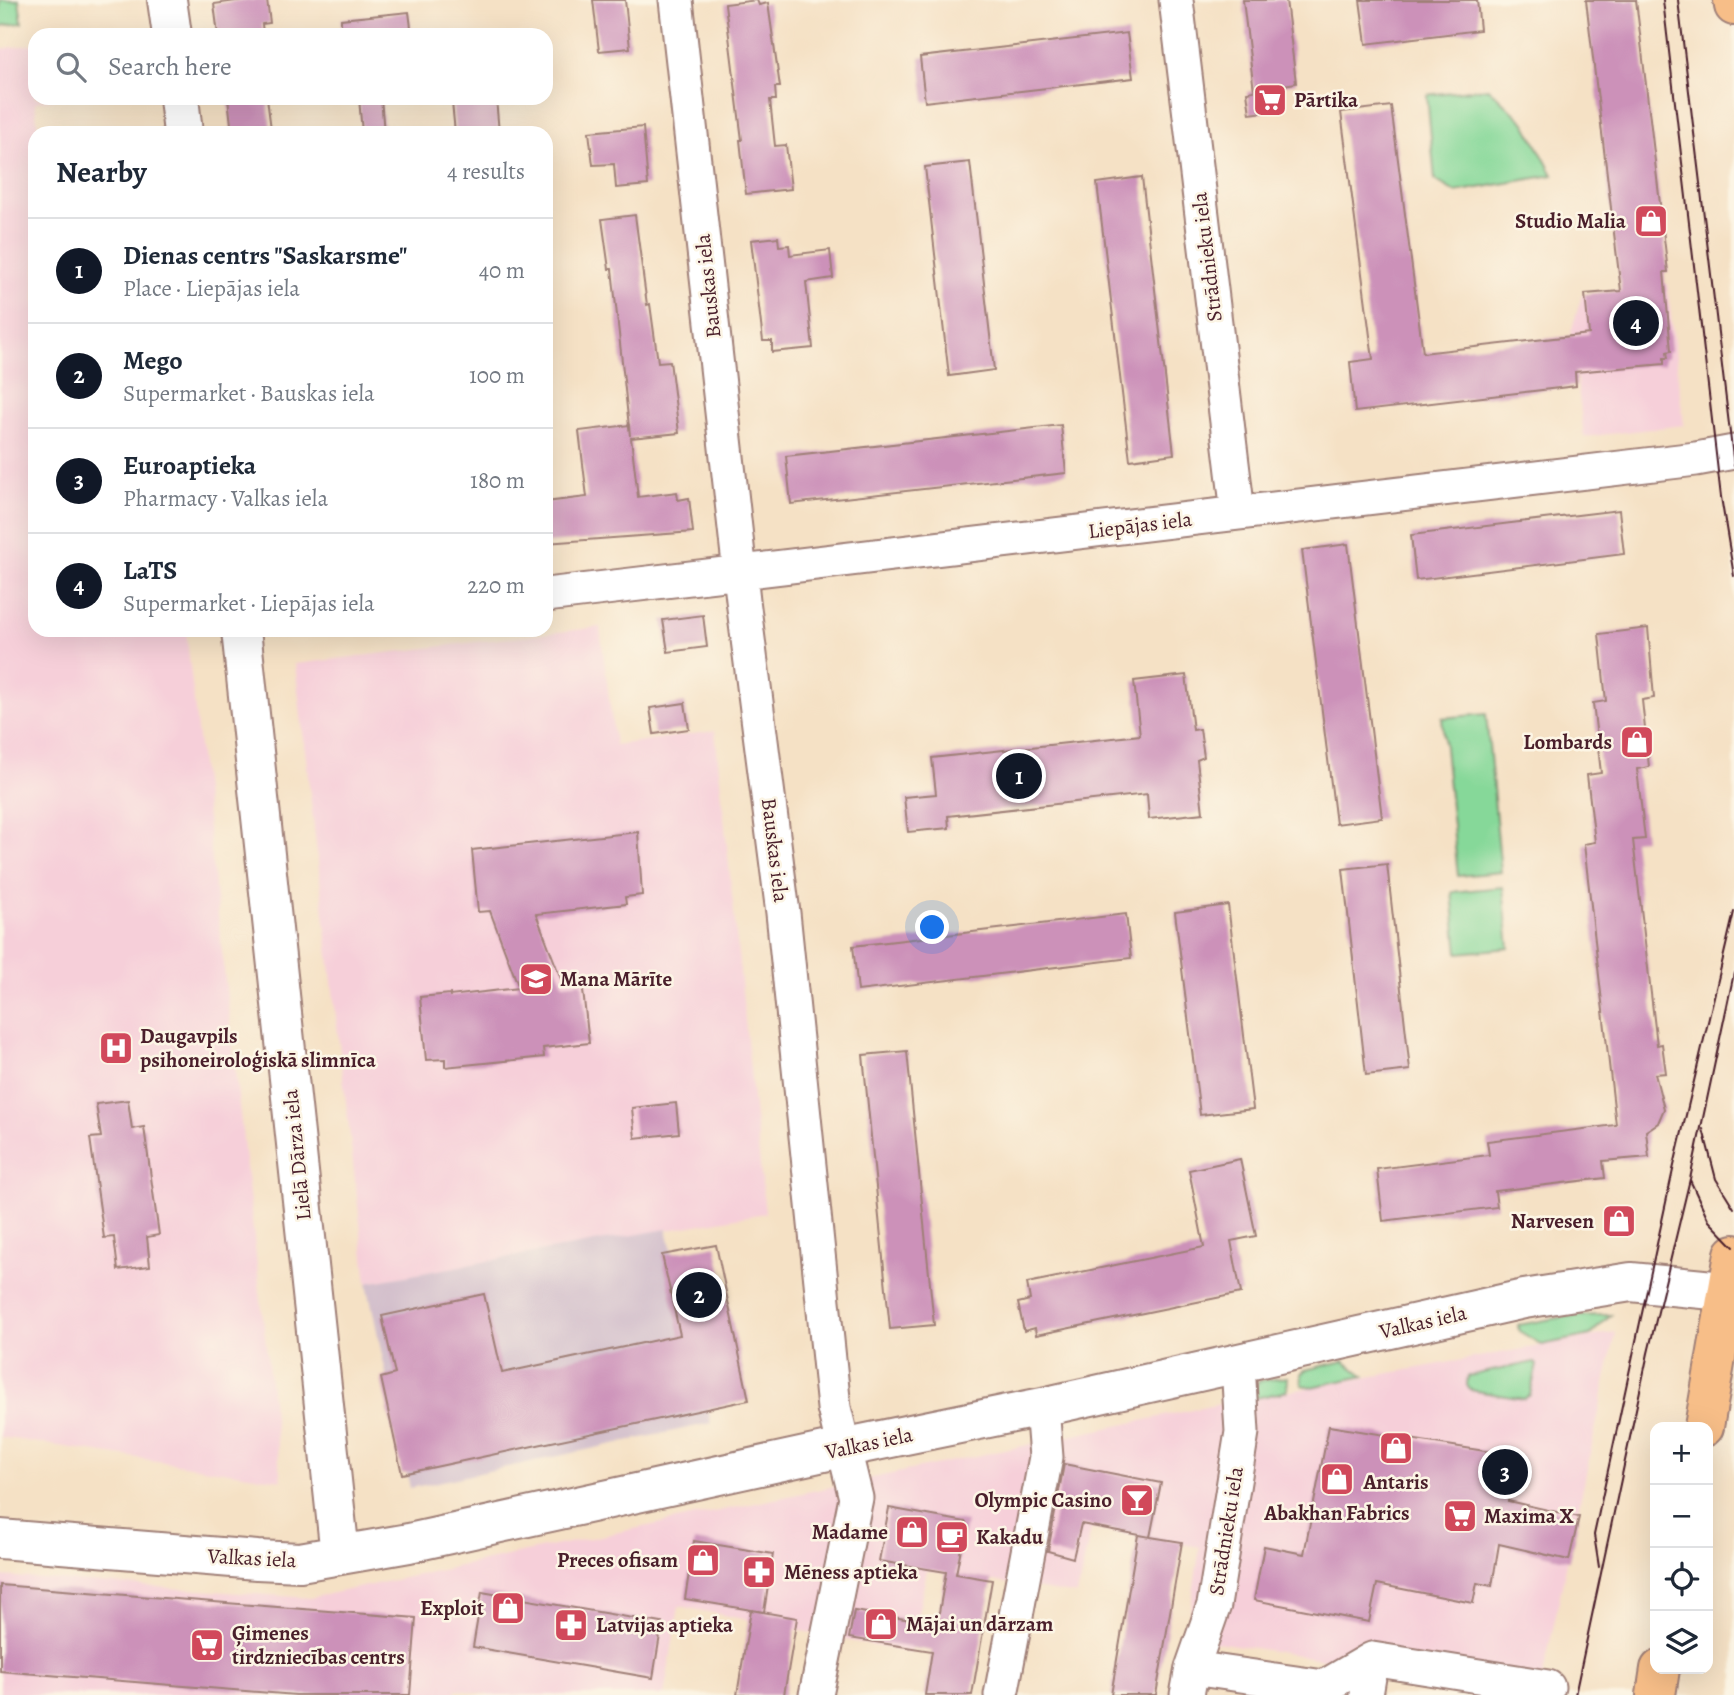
<!DOCTYPE html>
<html lang="en">
<head>
<meta charset="utf-8">
<style>
  body { margin:0; font-family:Alegreya,serif; background:#f2f2f3; color:#1f2937 }
  .controls { position:absolute; right:21px; bottom:21px; display:grid; overflow:hidden; border-radius:14px; box-shadow:0 7px 28px #0002 }
  .controls button { width:63px; height:63px; display:grid; place-items:center; padding:0; border:0; border-bottom:2px solid #e0e1e3; background:#fff; color:#1f2937; font:35px sans-serif }
  .you { position:absolute; left:933px; top:928px; width:24px; height:24px; margin:-18px; border:5px solid #fff; border-radius:50%; background:#1a73e8; box-shadow:0 0 0 10px #1a73e833 }
  .badge { display:grid; place-items:center; width:46px; height:46px; border-radius:50%; background:#111827; color:#fff; font-size:23px; font-weight:700 }
  .pin { position:absolute; translate:-50% -50%; border:4px solid #fff; box-shadow:0 2px 7px #0006 }
  .list { margin:0; padding:0; list-style:none }
  h2 { display:flex; justify-content:space-between; align-items:center; height:91px; margin:0; padding:0 28px; font-size:30px }
  h2 small { font-size:23px; font-weight:400; color:#747a83 }
  .list li { display:grid; grid-template-columns:46px 1fr auto; gap:21px; align-items:center; box-sizing:border-box; height:105px; padding:0 28px; border-top:2px solid #e0e1e3 }
  .list b { display:block; font-size:26px; white-space:nowrap }
  .list p { margin:0; font-size:23px; white-space:nowrap; color:#747a83 }
  .list em { font-size:23px; font-style:normal; color:#747a83 }
  .icon { flex:none; width:38px; height:38px; fill:none; stroke:currentColor; stroke-width:2; stroke-linecap:round; stroke-linejoin:round }
  .map { position:relative; flex:none; width:1734px; height:1695px; overflow:hidden }
  .search { position:absolute; background:#fff; box-shadow:0 7px 28px #0002; left:28px; top:28px; width:525px; height:77px; display:flex; align-items:center; gap:18px; box-sizing:border-box; padding:0 24px; border-radius:21px; color:#747a83; font-size:26px }
  .panel { position:absolute; background:#fff; box-shadow:0 7px 28px #0002; left:28px; top:126px; width:525px; height:511px; border-radius:21px }
  .map>svg:first-child { display:block }
  .built { fill:#f6cfd9 }
  .industrial { fill:#d1bdcb }
  .green { fill:#86d899; stroke:#687c62; stroke-width:2 }
  .building { fill:#cc91b9 }
  .lines { fill:none; stroke-linecap:round; stroke-linejoin:round }
  .minor-casing { stroke:#a08078; stroke-width:37 }
  .tertiary-casing { stroke:#a08078; stroke-width:42 }
  .primary-casing { stroke:#a08078; stroke-width:42 }
  .minor { stroke:#fff; stroke-width:33 }
  .tertiary { stroke:#fff; stroke-width:38 }
  .primary { stroke:#f7be88; stroke-width:38 }
  .tram { stroke:#4a1f2b; stroke-width:2 }
  .labels { text-anchor:middle; stroke-width:5; stroke-linejoin:round; paint-order:stroke }
  .poi-label { font-size:21px; font-weight:bold; fill:#4a1f2b; stroke:#fcf5e5; text-anchor:start }
  .street-label { font-size:21px; fill:#4a1f2b; stroke:#fcf5e5 }
</style>
</head>
<body>
<div class="map">
<svg width="1734" height="1695" viewBox="0 0 1734 1695">
  <rect width="100%" height="100%" fill="#fcf5e5"/>
  <filter id="ink" filterUnits="userSpaceOnUse"><feTurbulence type="fractalNoise" baseFrequency=".0143" numOctaves="2"/><feDisplacementMap in="SourceGraphic" scale="14" xChannelSelector="R" yChannelSelector="G"/><feConvolveMatrix kernelMatrix="1 2 1 2 8 2 1 2 1" color-interpolation-filters="sRGB"/></filter>
  <filter id="wash" filterUnits="userSpaceOnUse"><feTurbulence type="fractalNoise" baseFrequency=".00686" numOctaves="4" result="noise"/><feDisplacementMap in="SourceGraphic" scale="28" xChannelSelector="R" yChannelSelector="G"/><feGaussianBlur stdDeviation="1.57" result="paint"/><feColorMatrix in="noise" values="0 0 0 0 0 0 0 0 0 0 0 0 0 0 0 0 0 1.4 0 .05"/><feComposite in="paint" operator="in"/></filter>
  <g filter="url(#wash)">
    <rect width="100%" height="100%" fill="#f5e1c5"/>
    <!-- built -->
    <path class="built" d="M35 44V98H63L35 102 38 133H35V630H186L281 1480 0 1437V49Z
      M1667 284 1684 425 1584 437 1571 332 1582 295Z
      M600 627 615 745 715 731 765 1213 367 1283 295 664Z
      M1616 1332 1539 1694 1186 1637 1200 1547 1091 1529 1077 1595 927 1570 910 1653 679 1606 664 1695H490L456 1689 457 1695H0V1576L310 1598 1225 1403Z"/>
    <!-- industrial -->
    <path class="industrial" d="M667 1229 711 1423 410 1488 367 1283Z"/>
    <!-- green -->
    <path class="green" d="M0 0H19L22 23 0 26Z
      M1488 88 1525 123 1553 175 1455 192 1435 180 1427 95Z
      M1486 714 1501 872 1458 876 1442 718Z
      M1503 887 1509 948 1458 953 1452 892Z
      M1611 1315 1590 1335 1542 1345 1519 1331 1518 1325 1569 1316Z
      M1344 1361 1364 1376 1311 1387 1302 1385 1301 1374 1305 1370Z
      M1534 1362 1537 1365 1530 1395 1524 1399 1470 1390 1467 1385 1468 1376Z
      M1288 1377 1287 1391 1256 1398V1385L1259 1381Z"/>
    <g id="blocks">
      <!-- building -->
      <path class="building" d="M243 0H267L270 23 262 24 263 33 218 35 214 4Z
        M593 0H625L630 48 599 51Z
        M757 0 759 5 768 3 780 87H775L776 100H770L775 146 786 145 791 189 746 194 740 140H742L725 4Z
        M1243 0H1286L1296 83 1277 86 1280 110 1250 114 1247 92 1254 91Z
        M1360 0H1477L1480 30 1366 44Z
        M1586 0H1636L1668 272H1664L1671 351 1667 352 1668 358H1664V364L1575 372 1576 386 1355 412 1350 362 1373 359 1341 112 1391 106 1423 353 1589 334 1585 294 1621 291Z
        M409 12 412 35H341V19Z
        M1127 33 1133 78 925 102 920 57Z
        M228 98H267L271 129 232 133Z
        M359 98H381L384 133H362Z
        M496 98 499 133H455L452 102Z
        M643 127 648 185 616 188 614 164 593 165 589 132Z
        M970 162 994 370 949 376 925 167Z
        M1142 177 1174 454 1130 460 1097 183Z
        M635 215 647 305 650 304 658 362 670 361 679 433 631 438 638 497 677 492 678 500 689 498 693 532 546 543V502L587 497 579 431 629 425 630 436 612 269H609L602 219Z
        M778 237 779 246 789 245 790 255 830 250 833 278 806 282 813 348 772 352V341H763L751 240Z
        M1061 425 1066 473 791 504 786 456Z
        M1619 510 1624 554 1416 580 1411 535Z
        M1348 544 1382 818 1336 824 1302 550Z
        M703 615 707 647 668 652 663 620Z
        M1648 628 1654 698 1642 700 1649 767 1637 769 1645 839 1633 840 1657 1045 1662 1044 1666 1073 1655 1074 1664 1109 1658 1123 1646 1131 1649 1157 1603 1161 1605 1178 1495 1191 1497 1207 1383 1221 1377 1169 1489 1155 1487 1141 1616 1125 1584 844 1595 842 1587 775 1601 773 1593 703 1606 701 1599 634Z
        M1186 675 1193 730 1200 729 1204 757 1197 760 1203 813 1149 819 1147 794 948 816 949 828 908 832 904 797 936 794 932 758 1140 735 1134 681Z
        M685 703 689 729 654 734 650 708Z
        M638 832 642 895 625 897 626 904 536 914 563 984 582 982 589 1043 543 1048 544 1057 445 1067V1059L426 1060 420 997 450 994V996L519 988 490 911 478 912 472 850Z
        M1387 864 1410 1070 1366 1075 1343 869Z
        M1228 905 1253 1109 1200 1115 1175 912Z
        M1126 914 1131 958 858 991 853 946Z
        M907 1051 934 1325 890 1329 863 1055Z
        M128 1100 132 1129 144 1127 159 1235 147 1237 150 1266 118 1270 114 1237 104 1238 90 1138 101 1137 96 1104Z
        M676 1103 679 1133 635 1138 632 1108Z
        M1240 1159 1256 1236 1231 1241 1241 1293 1036 1335 1035 1328 1024 1331 1018 1303 1030 1300 1027 1283 1204 1247 1189 1170Z
        M716 1245 749 1400 402 1474 381 1378 395 1374 382 1316 484 1294 502 1373 680 1335 662 1255Z
        M1329 1426 1516 1456 1508 1501 1579 1517 1569 1560 1499 1544 1492 1586 1477 1583 1473 1603 1377 1584 1369 1622 1254 1600 1264 1546 1304 1554Z
        M1064 1464 1161 1483 1150 1537 1081 1524 1073 1558 1048 1551Z
        M889 1508 966 1522 956 1574 992 1580 972 1695H925L932 1651 849 1638 854 1611 937 1624 946 1572 879 1561Z
        M1138 1535 1182 1542 1156 1695H1111Z
        M694 1541 773 1554 764 1612 685 1599Z
        M0 1585 416 1618 410 1695H296L0 1671Z
        M482 1592 662 1623 653 1678 473 1647Z
        M751 1610 797 1618 784 1695H737Z"/>
    </g>
  </g>
  <g filter="url(#ink)">
    <use href="#blocks" fill-opacity="0" stroke="#a08078" stroke-width="2"/>
    <g class="lines">
      <!-- minor casing -->
      <g class="minor-casing">
        <path id="minor" d="M676 0 743 600 783 913 834 1408 856 1498 816 1695
          M1176 0 1238 513
          M546 595 1696 459 1734 452
          M1192 1668 1324 1687 1372 1659 1548 1687
          M1001 1695 1046 1457 1042 1407
          M1187 1695 1192 1668 1214 1605 1242 1432 1238 1364
          M1366 1695 1372 1659"/>
      </g>
      <!-- tertiary casing -->
      <g class="tertiary-casing">
        <path id="tertiary" d="M167 0 172 35
          M179 98 183 133
          M241 630 340 1555
          M0 1539 257 1560 300 1562 409 1543 842 1448 1042 1407 1524 1299 1631 1282 1734 1292"/>
      </g>
      <!-- primary casing -->
      <g class="primary-casing">
        <path id="primary" d="M1733 0 1734 6
          M1704 1427 1734 1254
          M1656 1695 1660 1669"/>
      </g>
      <!-- minor -->
      <use href="#minor" class="minor"/>
      <!-- tertiary -->
      <use href="#tertiary" class="tertiary"/>
      <!-- primary -->
      <use href="#primary" class="primary"/>
      <!-- tram -->
      <path class="tram" d="M1663 0 1721 497 1734 576
        M1678 0 1734 466
        M1703 1129 1716 1179 1734 1208
        M1690 1180 1709 1221 1734 1247
        M1599 1567 1594 1535 1673 1170 1734 912
        M1575 1695 1648 1353 1690 1179 1734 973"/>
    </g>
  </g>
  <!-- icons -->
  <defs>
    <g id="supermarket-square" transform="scale(1.75)"><rect x="-9" y="-9" width="18" height="18" rx="4" fill="#d1495b" stroke="#fcf5e5"/><path d="M-6-5.5h2.5l.6 2H6L4.5 2H-2.5L-4.4-4H-6ZM-1.5 3.2a1.3 1.3 0 1 0 .1 0ZM3 3.2a1.3 1.3 0 1 0 .1 0Z" fill="#fff"/></g>
    <g id="shop-square" transform="scale(1.75)"><rect x="-9" y="-9" width="18" height="18" rx="4" fill="#d1495b" stroke="#fcf5e5"/><path d="M-5-2.5h2.3a2.7 3.5 0 0 1 5.4 0H5L5.5 6h-11ZM-1.5-2.5h3a1.5 2.3 0 0 0-3 0Z" fill="#fff"/></g>
    <g id="school-square" transform="scale(1.75)"><rect x="-9" y="-9" width="18" height="18" rx="4" fill="#d1495b" stroke="#fcf5e5"/><path d="M0-5L7-2L0 1L-7-2ZM-4 1L0 2.5L4 1V4Q0 6-4 4Z" fill="#fff"/></g>
    <g id="hospital-square" transform="scale(1.75)"><rect x="-9" y="-9" width="18" height="18" rx="4" fill="#d1495b" stroke="#fcf5e5"/><path d="M-5-5h3v3.5h4V-5h3V5h-3V1.5h-4V5h-3Z" fill="#fff"/></g>
    <g id="bar-square" transform="scale(1.75)"><rect x="-9" y="-9" width="18" height="18" rx="4" fill="#d1495b" stroke="#fcf5e5"/><path d="M-6-5H6L.8 .8V4.5H3.5V6h-7V4.5H-.8V.8Z" fill="#fff"/></g>
    <g id="cafe-square" transform="scale(1.75)"><rect x="-9" y="-9" width="18" height="18" rx="4" fill="#d1495b" stroke="#fcf5e5"/><path d="M-5.5-4.5H6V0H3Q3 3.5 0 3.5H-2.5Q-5.5 3.5-5.5 0ZM3-3.2v2h1.7v-2ZM-6 4.5H4V6H-6Z" fill="#fff"/></g>
    <g id="pharmacy-square" transform="scale(1.75)"><rect x="-9" y="-9" width="18" height="18" rx="4" fill="#d1495b" stroke="#fcf5e5"/><path d="M-2-6h4v4h4v4h-4v4h-4v-4h-4v-4h4Z" fill="#fff"/></g>
  </defs>
  <g fill-rule="evenodd">
    <use href="#supermarket-square" x="1270" y="100"/>
    <use href="#shop-square" x="1651" y="221"/>
    <use href="#shop-square" x="1637" y="742"/>
    <use href="#school-square" x="536" y="979"/>
    <use href="#hospital-square" x="116" y="1048"/>
    <use href="#shop-square" x="1619" y="1221"/>
    <use href="#shop-square" x="1396" y="1448"/>
    <use href="#shop-square" x="1337" y="1479"/>
    <use href="#bar-square" x="1137" y="1500"/>
    <use href="#supermarket-square" x="1460" y="1516"/>
    <use href="#shop-square" x="912" y="1532"/>
    <use href="#cafe-square" x="952" y="1537"/>
    <use href="#shop-square" x="703" y="1560"/>
    <use href="#pharmacy-square" x="759" y="1572"/>
    <use href="#shop-square" x="508" y="1608"/>
    <use href="#shop-square" x="881" y="1624"/>
    <use href="#pharmacy-square" x="571" y="1625"/>
    <use href="#supermarket-square" x="207" y="1645"/>
  </g>
  <g class="labels">
    <!-- poi labels -->
    <g class="poi-label">
      <text x="1294" y="107">Pārtika</text>
      <text x="1626" y="228" text-anchor="end">Studio Malia</text>
      <text x="1612" y="749" text-anchor="end">Lombards</text>
      <text x="560" y="986">Mana Mārīte</text>
      <text x="140" y="1043">Daugavpils<tspan x="140" dy="24">psihoneiroloģiskā slimnīca</tspan></text>
      <text x="1594" y="1228" text-anchor="end">Narvesen</text>
      <text x="1396" y="1489" text-anchor="middle">Antaris</text>
      <text x="1112" y="1507" text-anchor="end">Olympic Casino</text>
      <text x="1337" y="1520" text-anchor="middle">Abakhan Fabrics</text>
      <text x="1484" y="1523">Maxima X</text>
      <text x="888" y="1539" text-anchor="end">Madame</text>
      <text x="976" y="1544">Kakadu</text>
      <text x="678" y="1567" text-anchor="end">Preces ofisam</text>
      <text x="784" y="1579">Mēness aptieka</text>
      <text x="484" y="1615" text-anchor="end">Exploit</text>
      <text x="906" y="1631">Mājai un dārzam</text>
      <text x="596" y="1632">Latvijas aptieka</text>
      <text x="232" y="1640">Ģimenes<tspan x="232" dy="24">tirdzniecības centrs</tspan></text>
    </g>
    <!-- street labels -->
    <g class="street-label">
      <text transform="translate(1207 257) rotate(-97)" y="7">Strādnieku iela</text>
      <text transform="translate(708 286) rotate(-96)" y="7">Bauskas iela</text>
      <text transform="translate(1140 525) rotate(-7)" y="7">Liepājas iela</text>
      <text transform="translate(775 850) rotate(83)" y="7">Bauskas iela</text>
      <text transform="translate(297 1155) rotate(-96)" y="7">Lielā Dārza iela</text>
      <text transform="translate(1423 1322) rotate(-13)" y="7">Valkas iela</text>
      <text transform="translate(869 1443) rotate(-12)" y="7">Valkas iela</text>
      <text transform="translate(1226 1531) rotate(-81)" y="7">Strādnieku iela</text>
      <text transform="translate(252 1558) rotate(3)" y="7">Valkas iela</text>
    </g>
  </g>
</svg>
<div class="controls">
<button>+</button>
<button>−</button>
<button><svg class="icon" aria-label="locate" viewBox="0 0 24 24"><circle cx="12" cy="12" r="6"/><path d="M12 2v4M12 18v4M2 12h4M18 12h4"/></svg></button>
<button><svg class="icon" aria-label="layers" viewBox="0 0 24 24"><path d="M12 4l9 5-9 5-9-5zM3 14l9 5 9-5"/></svg></button>
</div>
<div class="you"></div>
<div class="pin badge" style="left:1019px;top:776px">1</div>
<div class="pin badge" style="left:699px;top:1295px">2</div>
<div class="pin badge" style="left:1505px;top:1472px">3</div>
<div class="pin badge" style="left:1636px;top:323px">4</div>
<div class="search"><svg class="icon" aria-label="search" viewBox="0 0 24 24"><circle cx="10" cy="10" r="6"/><path d="M15 15l6 6"/></svg>Search here</div>
<section class="panel">
<h2>Nearby<small>4 results</small></h2>
<ul class="list">
<li><span class="badge">1</span><div><b>Dienas centrs &quot;Saskarsme&quot;</b><p>Place · Liepājas iela</p></div><em>40 m</em></li>
<li><span class="badge">2</span><div><b>Mego</b><p>Supermarket · Bauskas iela</p></div><em>100 m</em></li>
<li><span class="badge">3</span><div><b>Euroaptieka</b><p>Pharmacy · Valkas iela</p></div><em>180 m</em></li>
<li><span class="badge">4</span><div><b>LaTS</b><p>Supermarket · Liepājas iela</p></div><em>220 m</em></li>
</ul>
</section>
</div>
</body>
</html>
